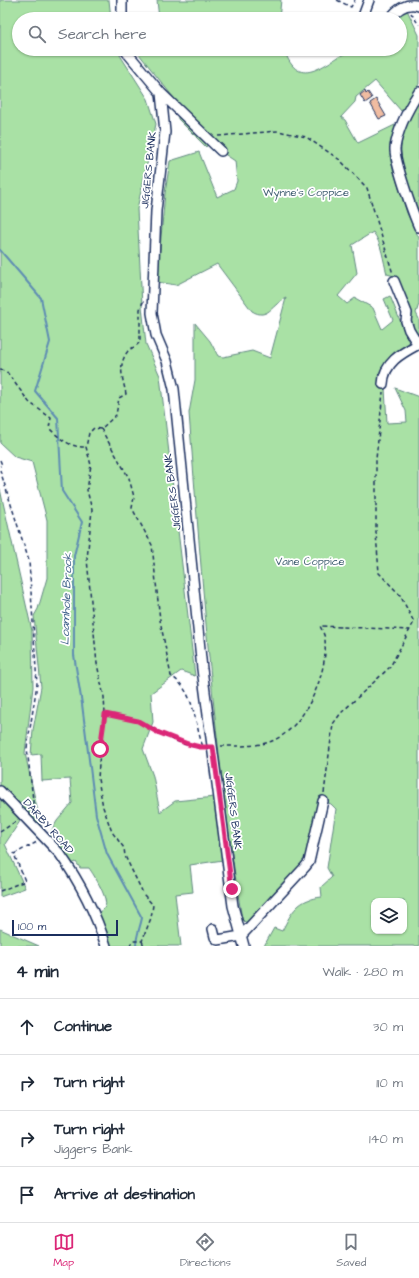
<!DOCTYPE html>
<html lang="en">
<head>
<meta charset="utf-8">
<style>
  body { margin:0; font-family:"Architects Daughter",sans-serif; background:#f2f2f3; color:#1f2937 }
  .controls { position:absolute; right:12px; bottom:12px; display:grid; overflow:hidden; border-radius:8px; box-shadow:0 1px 3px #0004 }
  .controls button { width:36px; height:36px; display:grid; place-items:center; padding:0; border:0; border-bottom:1px solid #e0e1e3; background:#fff; color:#1f2937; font:20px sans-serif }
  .scale { position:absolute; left:12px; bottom:10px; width:106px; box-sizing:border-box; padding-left:4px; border:2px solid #1b2f5e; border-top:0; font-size:11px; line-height:14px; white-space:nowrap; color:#1b2f5e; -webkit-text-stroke:3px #fff; paint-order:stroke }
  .stop { position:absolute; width:12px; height:12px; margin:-9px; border:3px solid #db2777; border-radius:50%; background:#fff }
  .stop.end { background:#db2777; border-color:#fff; box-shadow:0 1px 4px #0008 }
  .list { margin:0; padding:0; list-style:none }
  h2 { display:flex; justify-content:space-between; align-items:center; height:52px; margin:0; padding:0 16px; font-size:17px }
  h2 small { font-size:13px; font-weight:400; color:#747a83 }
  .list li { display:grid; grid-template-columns:26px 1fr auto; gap:12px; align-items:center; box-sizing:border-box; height:56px; padding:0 16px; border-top:1px solid #e0e1e3 }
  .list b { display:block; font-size:15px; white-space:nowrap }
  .list p { margin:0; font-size:13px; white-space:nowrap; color:#747a83 }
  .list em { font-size:13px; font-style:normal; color:#747a83 }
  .icon { flex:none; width:22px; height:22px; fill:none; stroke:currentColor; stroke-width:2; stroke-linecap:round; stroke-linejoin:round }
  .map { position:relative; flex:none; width:419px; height:946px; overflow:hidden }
  .search { position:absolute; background:#fff; box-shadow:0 1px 3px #0004; left:12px; right:12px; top:12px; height:44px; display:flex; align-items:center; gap:10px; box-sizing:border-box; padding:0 14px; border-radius:22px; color:#747a83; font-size:15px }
  .sheet { height:276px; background:#fff }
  nav { display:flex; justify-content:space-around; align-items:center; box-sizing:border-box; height:56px; border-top:1px solid #e0e1e3; background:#fff; font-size:11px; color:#747a83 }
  nav a { display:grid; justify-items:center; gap:2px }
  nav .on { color:#db2777 }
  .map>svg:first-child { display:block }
  .green { fill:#a9e1a5; stroke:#628882; fill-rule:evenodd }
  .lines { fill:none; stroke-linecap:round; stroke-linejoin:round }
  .stream { stroke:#5e8db3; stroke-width:2 }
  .building { fill:#f0bca1; stroke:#1b2f5e }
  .minor-casing { stroke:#1b2f5e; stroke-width:12 }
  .path { stroke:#1b2f5e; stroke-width:1.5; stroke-dasharray:4 3; stroke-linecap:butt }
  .minor { stroke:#fff; stroke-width:9 }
  .route { stroke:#db2777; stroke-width:5 }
  .labels { text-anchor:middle; stroke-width:3.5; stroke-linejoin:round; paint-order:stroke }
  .street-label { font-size:11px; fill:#1b2f5e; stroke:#fff }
  .park-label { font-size:11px; fill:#3e5c70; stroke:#fff }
  .water-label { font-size:12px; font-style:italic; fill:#3c5e89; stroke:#fff }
</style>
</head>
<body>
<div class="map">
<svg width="419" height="946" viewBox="0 0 419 946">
  <rect width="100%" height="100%" fill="#fff"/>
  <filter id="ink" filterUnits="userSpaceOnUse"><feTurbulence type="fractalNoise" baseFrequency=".025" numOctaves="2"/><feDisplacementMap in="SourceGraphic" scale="8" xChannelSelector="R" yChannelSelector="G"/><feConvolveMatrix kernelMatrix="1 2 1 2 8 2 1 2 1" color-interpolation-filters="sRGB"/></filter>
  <g filter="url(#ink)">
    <!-- green -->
    <path class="green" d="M0 0H109L111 19H19V49H116L148 99 156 124 137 209 142 306 146 344 160 376 195 676 181 671 151 693 153 722 143 749 153 776 160 812 175 801 215 797 223 860 190 865 193 892 175 894 181 946H109L98 913C100 911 104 909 105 907 109 899 94 875 89 868H80L76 862 72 864 49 835 57 821 72 803 70 779 42 781 41 754 31 755 33 730 41 687 34 616 38 609 47 578V520L32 462 15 457 0 443Z
      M157 0H281L279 19H159Z
      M407 10 419 35V84L402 112 375 81 356 97 355 102 341 117 345 120 358 143 399 123 390 144 391 162 407 213 419 238V304L416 313 419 319V338L409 323 410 314 394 276 387 274C383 260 382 244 373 232L352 245 357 273 338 296 347 304 355 298 373 308 382 329 393 320 384 299 390 296 410 345C397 354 382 361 378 376L385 388 387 423 407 422 406 411 395 388 419 397V946H264L274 928 282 931C292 911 298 899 322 897L321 887 332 877 327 868 336 809 331 804 321 800 307 860 249 922H245L242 919C214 751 202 582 189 413L195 380V323L210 341 218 356 223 357 252 351 270 358 286 298C272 304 268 321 252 311L217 264 176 285 157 282 165 193 170 161 199 152 217 197 234 189 237 181 235 161 217 149 211 140 206 147 178 119 177 102 135 49H284C299 95 327 59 353 50 364 46 388 49 400 49V19H395L401 11ZM374 901H404V931H374Z
      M419 100V215C402 166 389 147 419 100Z
      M0 489 32 631 33 687 25 753 41 826 26 812 5 844 25 888 0 897Z
      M0 929 39 946H0Z"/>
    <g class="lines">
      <!-- stream -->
      <path class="stream" d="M0 250 41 298 50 342 35 391 58 418 62 491 82 522 74 556V655L82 704 96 815 107 854 142 918C140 928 136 936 136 946"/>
    </g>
    <!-- building -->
    <path class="building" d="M365 91 366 94 368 92 372 98 365 103 360 95Z
      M376 99 386 116 379 119 370 103Z"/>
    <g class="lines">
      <!-- minor casing -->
      <g class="minor-casing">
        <path id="minor" d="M122 0V19
          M362 19 369 0
          M390 19C397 9 407 2 419 6
          M124 49 161 93 165 132 156 211 152 313 156 335 167 361 174 389 202 669 233 906 244 946
          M419 92C408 109 398 127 395 148 394 160 413 214 419 227
          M161 93 221 151
          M394 281 407 313 406 321 409 330 415 340 419 341
          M383 384C384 362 402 353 419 344
          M0 791 60 854C79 881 96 914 106 946
          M213 929 215 937 218 940 241 936 305 867 309 862 323 801"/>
      </g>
      <!-- path -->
      <path class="path" d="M337 0 351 7 355 0
        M411 13 419 25
        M218 136 278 131 306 137 340 160 367 188 393 274
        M0 370 6 371 29 402 51 418 49 428C59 438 70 448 86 447
        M101 429 129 478 134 497 132 508 152 545 160 620 171 676C195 691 194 722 203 747
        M0 460 2 465 0 466
        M0 470 29 561 37 684 27 748 33 800V814
        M105 714C116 716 128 717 139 722 159 731 181 748 205 747
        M221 746C237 746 257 747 272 741 305 728 328 674 325 640 325 636 322 630 320 626L411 630
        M324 793 333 724 341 713 390 667 414 622 400 595 379 573 376 533V459L383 392
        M0 832 18 820
        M0 891 25 881 14 854 37 842
        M142 941 144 946
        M130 946 132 941H142L151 918 153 905 144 895 125 856 124 848 112 832 103 807 98 779 100 749 105 714 104 697 97 664 87 559 92 510 87 490 91 465 86 447 89 433 94 428 101 429 116 415 119 398 126 394C123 379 117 365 128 351 132 347 137 347 140 341V309L144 300"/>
      <!-- minor -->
      <use href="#minor" class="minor"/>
    </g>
  </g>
  <g class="lines" filter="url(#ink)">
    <!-- route -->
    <path class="route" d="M100 749 105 714 138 721 157 732 188 744 200 747H213L232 889"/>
  </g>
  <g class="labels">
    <!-- street labels -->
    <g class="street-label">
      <text transform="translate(148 170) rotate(-84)" y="4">JIGGERS BANK</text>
      <text transform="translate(172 492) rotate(-97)" y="4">JIGGERS BANK</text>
      <text transform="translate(234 811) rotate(83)" y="4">JIGGERS BANK</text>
      <text transform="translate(49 826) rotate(48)" y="4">DARBY ROAD</text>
    </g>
    <!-- park labels -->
    <g class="park-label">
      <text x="306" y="196">Wynne's Coppice</text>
      <text x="310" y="565">Vane Coppice</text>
    </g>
    <!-- water labels -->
    <g class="water-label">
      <text transform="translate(66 599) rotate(-88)" y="4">Loamhole Brook</text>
    </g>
  </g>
</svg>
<div class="controls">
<button><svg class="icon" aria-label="layers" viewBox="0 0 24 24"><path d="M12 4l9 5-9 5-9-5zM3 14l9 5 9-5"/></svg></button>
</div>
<div class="scale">100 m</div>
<div class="stop" style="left:100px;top:749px"></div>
<div class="stop end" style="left:232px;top:889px"></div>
<div class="search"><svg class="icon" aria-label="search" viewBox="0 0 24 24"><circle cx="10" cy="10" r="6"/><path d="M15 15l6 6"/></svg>Search here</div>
</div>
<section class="sheet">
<h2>4 min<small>Walk · 280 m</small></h2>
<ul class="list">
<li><svg class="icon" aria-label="ahead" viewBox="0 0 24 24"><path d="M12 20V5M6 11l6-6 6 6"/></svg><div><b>Continue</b></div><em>30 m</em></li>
<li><svg class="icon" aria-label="right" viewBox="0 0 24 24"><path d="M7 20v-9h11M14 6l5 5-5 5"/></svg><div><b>Turn right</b></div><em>110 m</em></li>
<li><svg class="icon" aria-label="right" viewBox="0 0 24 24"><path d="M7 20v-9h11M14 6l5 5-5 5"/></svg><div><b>Turn right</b><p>Jiggers Bank</p></div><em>140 m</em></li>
<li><svg class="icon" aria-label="arrive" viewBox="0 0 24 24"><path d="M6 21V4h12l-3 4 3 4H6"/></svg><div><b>Arrive at destination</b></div></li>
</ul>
</section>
<nav>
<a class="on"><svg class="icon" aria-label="map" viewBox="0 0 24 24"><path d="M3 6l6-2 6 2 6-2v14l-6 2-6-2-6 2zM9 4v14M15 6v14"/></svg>Map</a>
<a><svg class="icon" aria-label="directions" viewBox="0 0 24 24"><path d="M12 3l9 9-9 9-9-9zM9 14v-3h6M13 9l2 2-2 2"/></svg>Directions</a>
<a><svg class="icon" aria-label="saved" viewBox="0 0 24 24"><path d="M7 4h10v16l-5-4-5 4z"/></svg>Saved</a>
</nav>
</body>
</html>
